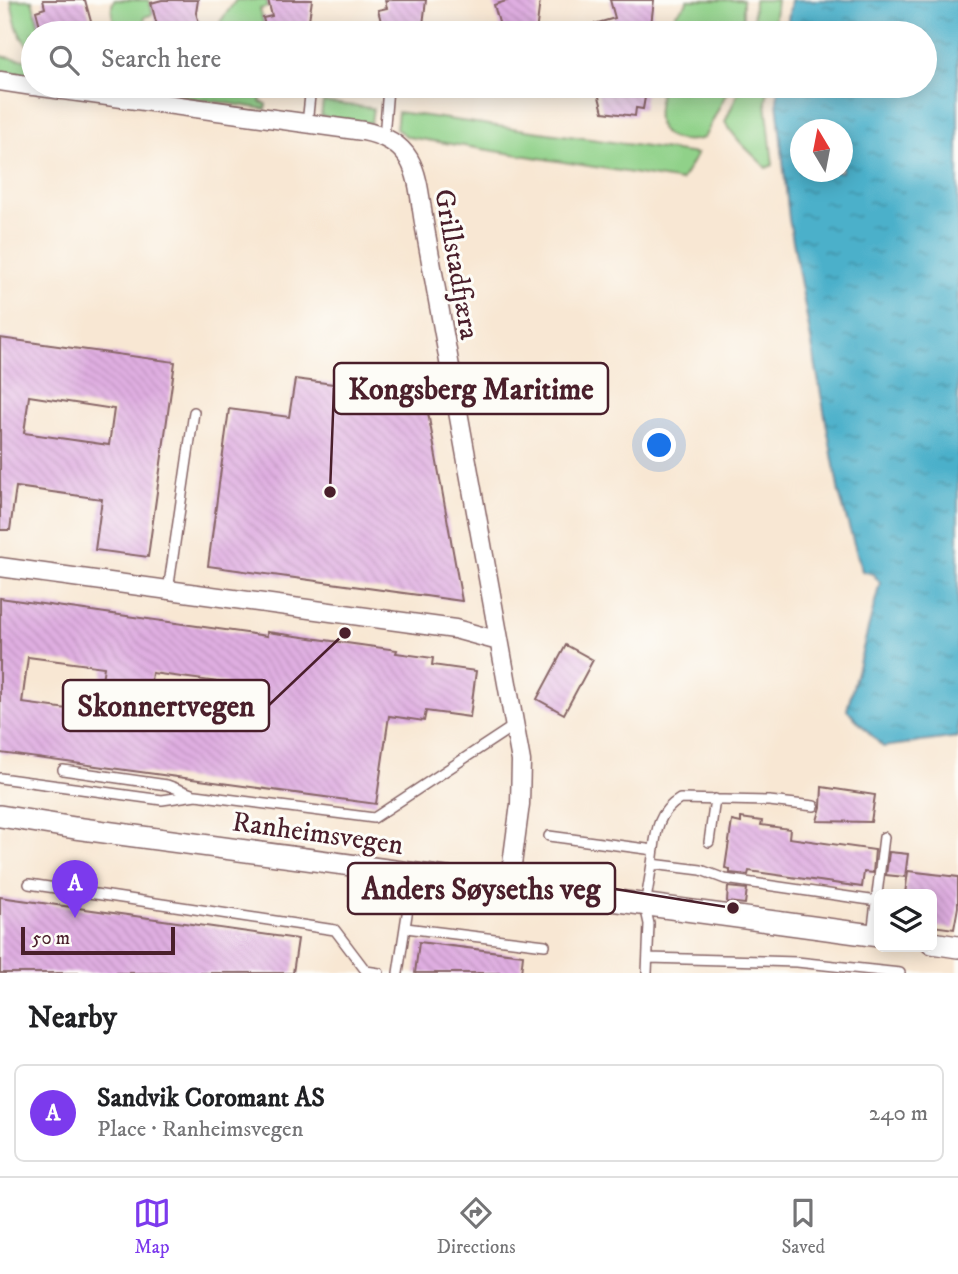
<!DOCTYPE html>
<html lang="en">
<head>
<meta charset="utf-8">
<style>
  body { margin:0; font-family:"IM FELL DW Pica",serif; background:#f2f2f2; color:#202124 }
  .controls { position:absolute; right:21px; bottom:21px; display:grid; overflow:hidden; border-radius:10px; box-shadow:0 4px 18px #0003 }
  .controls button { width:63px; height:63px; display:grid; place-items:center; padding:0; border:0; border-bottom:2px solid #e0e0e0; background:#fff; color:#202124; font:35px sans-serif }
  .compass { position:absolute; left:790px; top:119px; width:63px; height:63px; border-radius:50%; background:#fff; box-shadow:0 4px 18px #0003; rotate:350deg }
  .scale { position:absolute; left:21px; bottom:18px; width:154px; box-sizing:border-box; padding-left:7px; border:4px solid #4a1f2b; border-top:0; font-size:19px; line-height:24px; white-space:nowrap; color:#4a1f2b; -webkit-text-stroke:5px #fdfcf7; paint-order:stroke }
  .you { position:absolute; left:660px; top:446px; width:24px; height:24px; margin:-18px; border:5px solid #fff; border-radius:50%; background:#1a73e8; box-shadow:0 0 0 10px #1a73e833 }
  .badge { display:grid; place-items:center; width:46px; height:46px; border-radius:50%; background:#7c3aed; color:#fff; font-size:23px; font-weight:700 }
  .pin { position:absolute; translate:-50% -58px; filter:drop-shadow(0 2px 4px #0008) }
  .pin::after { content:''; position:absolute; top:37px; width:24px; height:21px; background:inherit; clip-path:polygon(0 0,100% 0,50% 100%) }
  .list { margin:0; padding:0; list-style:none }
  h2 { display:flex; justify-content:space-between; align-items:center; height:91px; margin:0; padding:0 28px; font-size:30px }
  h2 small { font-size:23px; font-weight:400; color:#757577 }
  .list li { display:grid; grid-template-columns:46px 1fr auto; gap:21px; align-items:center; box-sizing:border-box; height:98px; margin:0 14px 14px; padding:0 14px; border:2px solid #e0e0e0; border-radius:10px }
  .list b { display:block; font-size:26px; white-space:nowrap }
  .list p { margin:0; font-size:23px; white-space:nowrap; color:#757577 }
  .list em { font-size:23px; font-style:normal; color:#757577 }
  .icon { flex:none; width:38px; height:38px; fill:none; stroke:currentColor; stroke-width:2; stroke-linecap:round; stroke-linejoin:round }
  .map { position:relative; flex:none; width:958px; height:973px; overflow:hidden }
  .search { position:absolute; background:#fff; box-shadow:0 4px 18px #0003; left:21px; right:21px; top:21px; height:77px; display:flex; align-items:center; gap:18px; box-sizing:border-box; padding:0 24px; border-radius:38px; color:#757577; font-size:26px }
  .sheet { height:203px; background:#fff }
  nav { display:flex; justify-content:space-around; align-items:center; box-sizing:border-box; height:98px; border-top:2px solid #e0e0e0; background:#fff; font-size:19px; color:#757577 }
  nav a { display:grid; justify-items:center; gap:4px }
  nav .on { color:#7c3aed }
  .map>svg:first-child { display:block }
  .grass { fill:#90d189; stroke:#6d785a; stroke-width:2 }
  .water { fill:url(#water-ripples); stroke:#4a687a; stroke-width:2; fill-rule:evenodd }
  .building { fill:url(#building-back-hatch); fill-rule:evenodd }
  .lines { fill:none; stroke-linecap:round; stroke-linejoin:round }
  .service-casing { stroke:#876566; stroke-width:12 }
  .minor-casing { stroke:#876566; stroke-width:21 }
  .tertiary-casing { stroke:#876566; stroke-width:24 }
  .service { stroke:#fff; stroke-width:9 }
  .minor { stroke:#fff; stroke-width:18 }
  .tertiary { stroke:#fff; stroke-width:21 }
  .labels { text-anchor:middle; stroke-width:6; stroke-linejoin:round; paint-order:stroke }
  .street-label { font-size:28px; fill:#4a1f2b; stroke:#fdfcf7 }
  .leader { fill:none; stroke:#4a1f2b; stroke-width:2.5 }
  .callout-dot { fill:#4a1f2b; stroke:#fdfcf7; stroke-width:2.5 }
  .callout { fill:#fdfcf7; stroke:#4a1f2b; stroke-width:2.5 }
  .callout-label { font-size:30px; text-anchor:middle; font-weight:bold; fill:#4a1f2b }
</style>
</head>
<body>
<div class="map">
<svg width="958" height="973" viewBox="0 0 958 973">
  <defs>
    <pattern id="water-ripples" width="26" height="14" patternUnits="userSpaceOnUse" patternTransform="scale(1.75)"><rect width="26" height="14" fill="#4bb0ca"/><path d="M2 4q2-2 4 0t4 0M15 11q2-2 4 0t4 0" fill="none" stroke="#408fa4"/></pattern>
    <pattern id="building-back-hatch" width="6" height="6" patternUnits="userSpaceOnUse" patternTransform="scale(1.75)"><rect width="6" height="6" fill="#dfaee1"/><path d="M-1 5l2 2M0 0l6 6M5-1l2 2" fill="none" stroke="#c195c1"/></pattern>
  </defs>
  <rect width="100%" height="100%" fill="#fdfcf7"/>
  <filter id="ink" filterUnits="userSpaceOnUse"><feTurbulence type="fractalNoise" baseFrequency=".0143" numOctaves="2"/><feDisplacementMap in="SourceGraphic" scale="14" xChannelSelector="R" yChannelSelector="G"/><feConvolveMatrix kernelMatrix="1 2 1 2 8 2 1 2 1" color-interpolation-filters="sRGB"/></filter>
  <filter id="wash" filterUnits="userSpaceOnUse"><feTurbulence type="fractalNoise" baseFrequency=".00686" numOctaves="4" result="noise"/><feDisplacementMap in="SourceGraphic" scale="28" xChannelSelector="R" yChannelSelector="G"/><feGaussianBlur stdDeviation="1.57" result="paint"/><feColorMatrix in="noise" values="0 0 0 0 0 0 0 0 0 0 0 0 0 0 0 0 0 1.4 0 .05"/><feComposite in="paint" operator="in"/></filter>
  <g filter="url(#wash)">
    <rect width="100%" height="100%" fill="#f8e7d3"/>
    <!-- grass -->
    <path class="grass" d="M11 0H32L41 33H33V48C17 41 14 16 11 0Z
      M114 0H149L153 14 145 17 142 33H118C115 23 108 10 114 0Z
      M236 0H267L268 7 260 9 265 30 257 33H219L220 22Z
      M687 0H743V33H676L678 21 675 14 686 4Z
      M754 0H777L773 33H753Z
      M0 56 33 61V76L0 71Z
      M173 86H210L262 93 260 102 266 104V109L172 95Z
      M661 86H730L704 138C687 143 661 142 658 120 656 110 660 96 661 86Z
      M741 86H768L766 102 773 165 766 168C750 151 738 143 725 122Z
      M323 102 373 108 371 123 321 116Z
      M398 112 697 154 681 181 408 137 396 129Z"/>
    <!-- water -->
    <path class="water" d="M791 0H958V737L883 747 847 710 880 583 873 574 862 571 839 493 789 219 777 101 779 86H925V33H786ZM800 130H842V172H800Z"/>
    <g id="blocks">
      <!-- building -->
      <path class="building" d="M43 0H85L93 29 79 33H42L36 11 45 8Z
        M162 0H198L196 13 202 33H159L151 3Z
        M268 0H312L307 33H267L263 18 272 16Z
        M385 0H426L422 33H384L378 10 387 8Z
        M509 0H540L536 33H502L494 5Z
        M610 0H654L650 33H578L577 29 615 18Z
        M609 86H647L643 109 636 108 635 116 603 112 597 89Z
        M0 338 175 362 148 557 95 550 102 499 16 487 10 530H0ZM29 396 114 409 109 445 24 433Z
        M295 379 425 396 462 601 208 566 229 409 289 417Z
        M0 598 267 636V632L397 650 396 653 433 658 432 665 476 671 470 717 426 711 424 721 389 716 376 804 0 753ZM28 657 104 667 97 713 22 703ZM152 673 226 683 220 730 146 720Z
        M566 645 593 660 564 714 537 699Z
        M822 787 875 795 871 822 817 821 821 807Z
        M741 818 762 821 761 825 790 829 789 838 875 850 873 873 864 872 862 887 749 871 748 875 730 873V869L725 868 732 821 741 823Z
        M889 852 908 854 905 877 886 875Z
        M908 871 958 877V907L954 929 932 926V894H905Z
        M728 887 747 889 745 904 727 902Z
        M0 897 298 939 293 973H0Z
        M419 942 523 955 521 973H415Z"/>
    </g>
  </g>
  <g filter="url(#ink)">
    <use href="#blocks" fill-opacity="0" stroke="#876566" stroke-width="2"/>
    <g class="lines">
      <!-- service casing -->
      <g class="service-casing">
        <path id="service" d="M158 103 160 86
          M307 124 311 86
          M384 137 388 88
          M168 591 194 412
          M63 770 167 785 194 795
          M0 778 162 800 196 795 374 818 515 725
          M549 836 654 850
          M709 842 715 799
          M652 864C656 838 654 814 680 799L769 801 814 806
          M29 884 335 930 366 971 379 973
          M406 928 545 945
          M872 935 884 837
          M648 958 797 962 900 973
          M398 973 413 875
          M647 973 649 924 645 906 652 864 701 870 725 879 877 901"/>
      </g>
      <!-- minor casing -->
      <g class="minor-casing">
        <path id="minor" d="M0 81 33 86
          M34 86 363 131C423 143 416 184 426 234L521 761 520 804 509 887
          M0 567 455 629 499 641"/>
      </g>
      <!-- tertiary casing -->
      <g class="tertiary-casing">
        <path id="tertiary" d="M0 816 75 828 879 936
          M932 943 958 947"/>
      </g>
      <!-- service -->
      <use href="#service" class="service"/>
      <!-- minor -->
      <use href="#minor" class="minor"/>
      <!-- tertiary -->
      <use href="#tertiary" class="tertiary"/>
    </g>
  </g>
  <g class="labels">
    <!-- street labels -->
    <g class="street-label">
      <text transform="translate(458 264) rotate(80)" y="10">Grillstadfjæra</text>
      <text transform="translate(318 832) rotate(8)" y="10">Ranheimsvegen</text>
    </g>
  </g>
  <!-- callouts -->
  <path class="leader" d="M330 492L334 388M345 633L269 705M733 908L615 889"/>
  <g class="callout-dot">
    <circle cx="330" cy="492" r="7"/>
    <circle cx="345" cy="633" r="7"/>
    <circle cx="733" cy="908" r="7"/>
  </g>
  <g class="callout">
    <rect x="334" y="363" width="274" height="51" rx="7"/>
    <rect x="63" y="680" width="206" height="51" rx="7"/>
    <rect x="348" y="863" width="267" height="51" rx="7"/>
  </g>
  <g class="callout-label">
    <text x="471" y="399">Kongsberg Maritime</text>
    <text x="166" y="716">Skonnertvegen</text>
    <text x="481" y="899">Anders Søyseths veg</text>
  </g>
</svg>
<div class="controls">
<button><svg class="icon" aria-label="layers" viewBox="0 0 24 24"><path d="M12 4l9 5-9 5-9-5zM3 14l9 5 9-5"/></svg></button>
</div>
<svg class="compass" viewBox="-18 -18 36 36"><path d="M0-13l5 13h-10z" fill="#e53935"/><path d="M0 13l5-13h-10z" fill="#757577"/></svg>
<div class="scale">50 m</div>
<div class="you"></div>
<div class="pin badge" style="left:75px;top:918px">A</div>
<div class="search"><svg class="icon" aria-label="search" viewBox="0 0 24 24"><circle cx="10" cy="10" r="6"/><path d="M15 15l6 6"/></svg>Search here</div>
</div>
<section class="sheet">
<h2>Nearby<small></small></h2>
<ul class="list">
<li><span class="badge">A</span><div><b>Sandvik Coromant AS</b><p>Place · Ranheimsvegen</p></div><em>240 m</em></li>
</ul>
</section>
<nav>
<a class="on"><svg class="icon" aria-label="map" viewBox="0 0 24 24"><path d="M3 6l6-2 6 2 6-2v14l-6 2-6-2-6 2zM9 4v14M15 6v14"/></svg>Map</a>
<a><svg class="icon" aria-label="directions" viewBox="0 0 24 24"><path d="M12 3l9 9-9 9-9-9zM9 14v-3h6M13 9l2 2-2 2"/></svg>Directions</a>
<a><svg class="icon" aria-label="saved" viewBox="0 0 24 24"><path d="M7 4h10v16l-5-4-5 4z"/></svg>Saved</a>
</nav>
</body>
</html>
